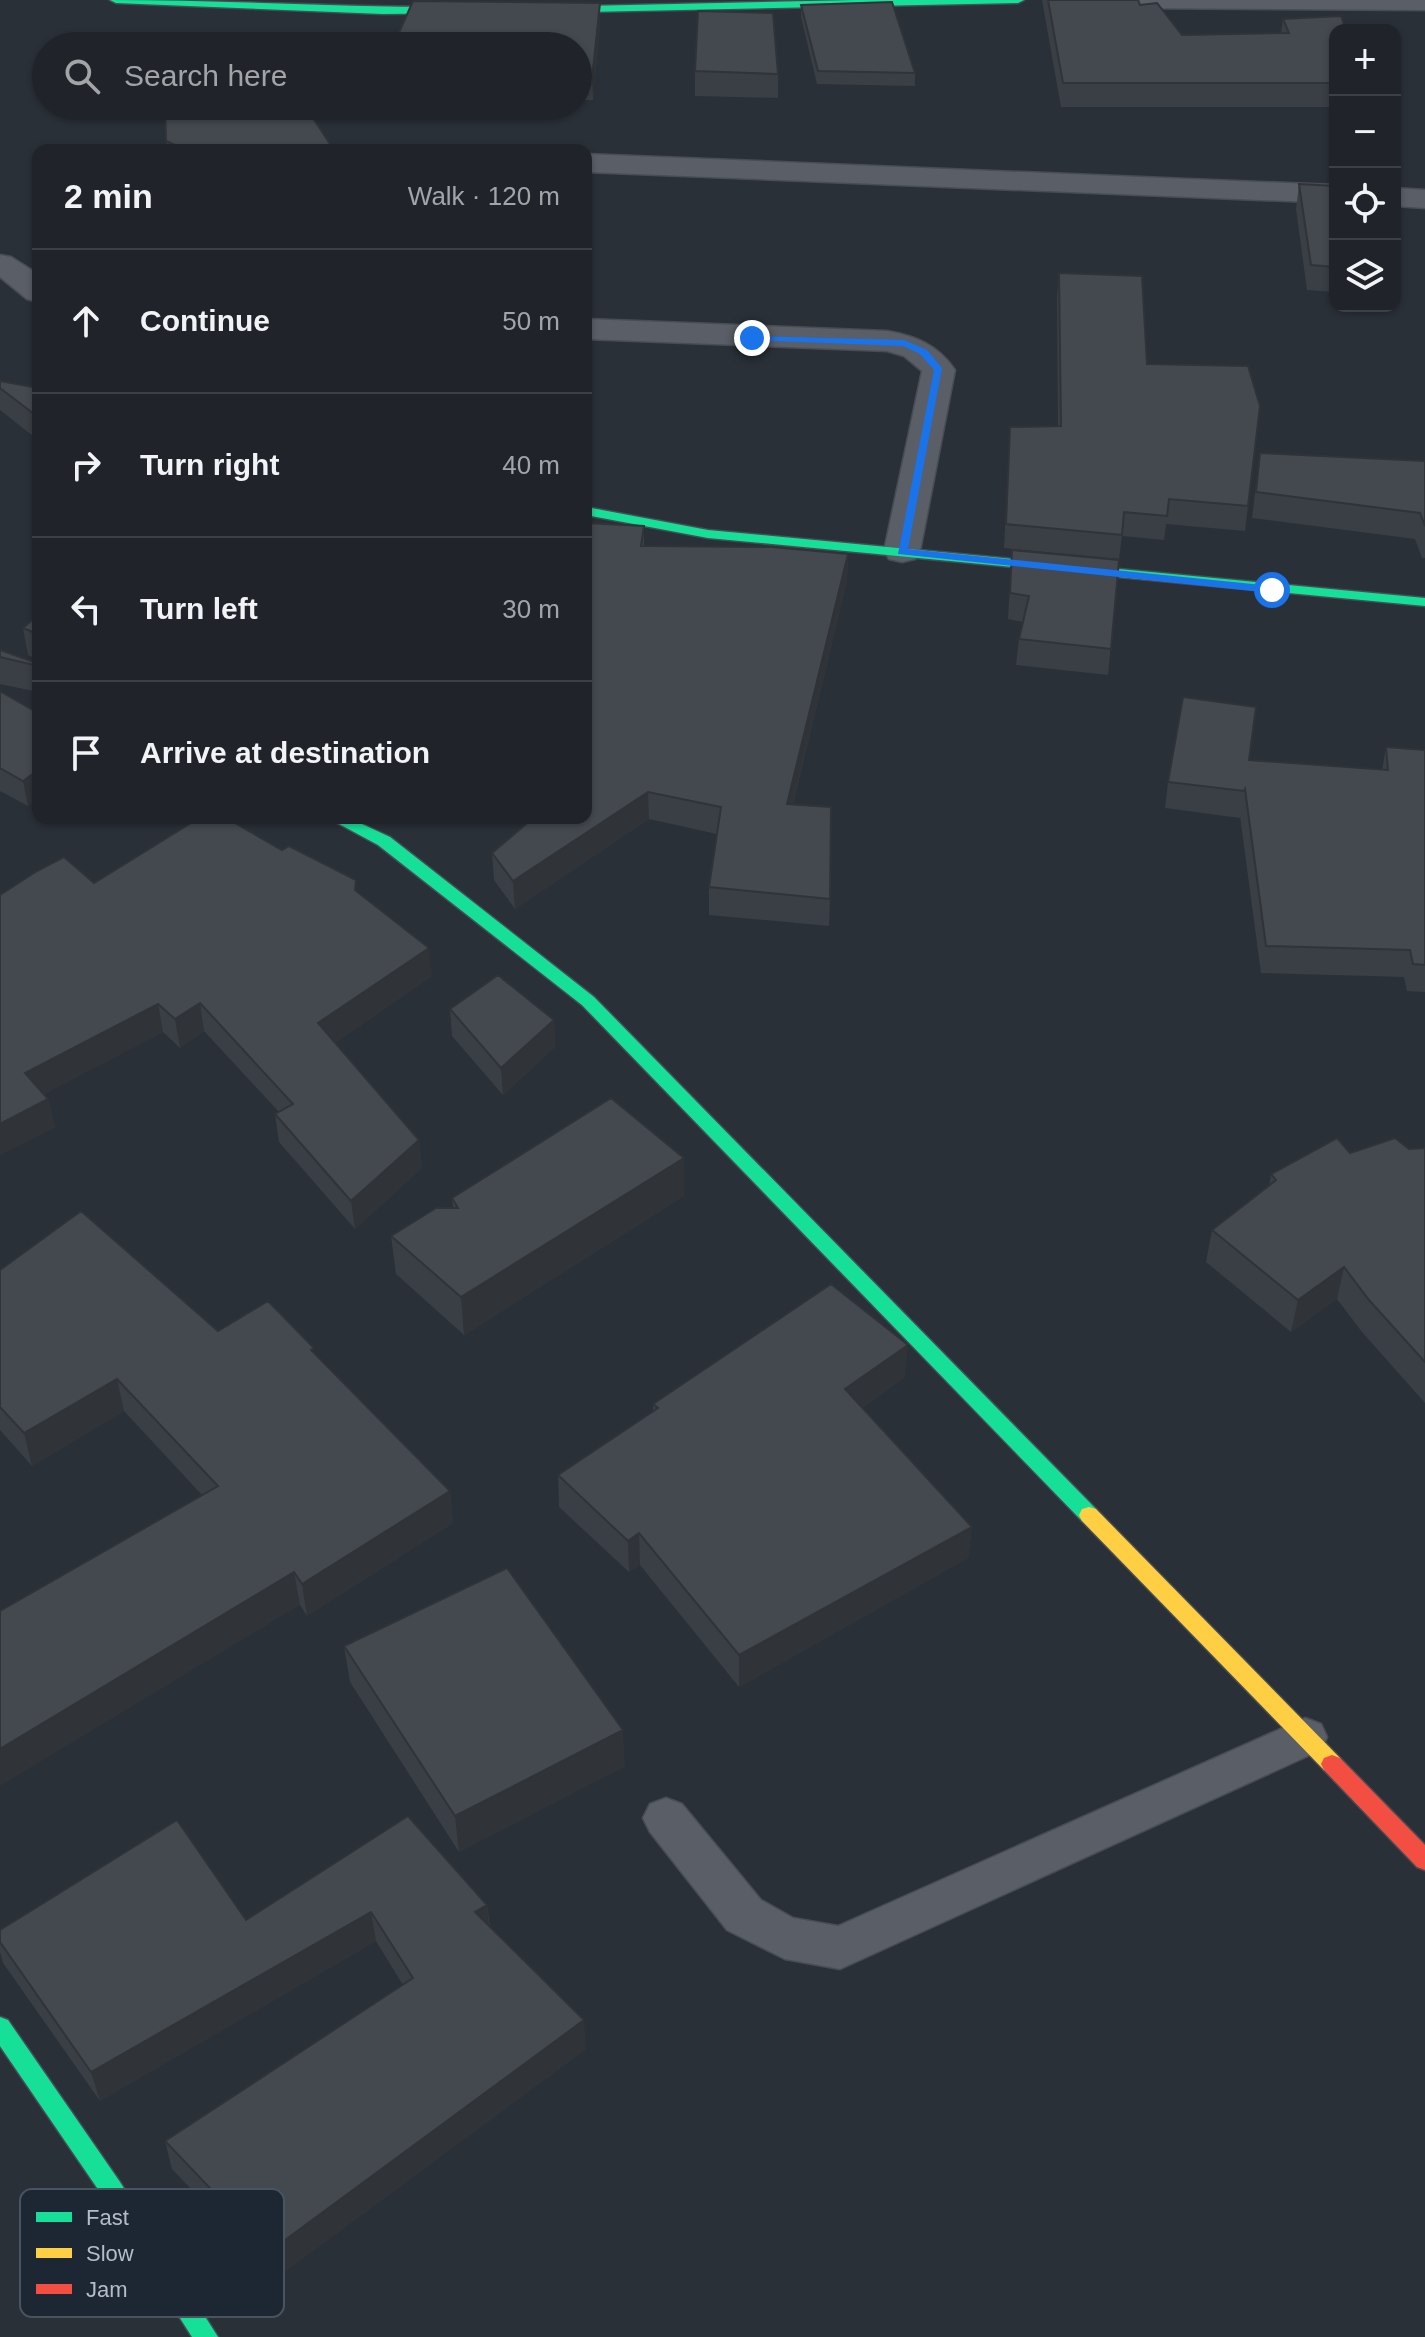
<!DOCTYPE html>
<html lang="en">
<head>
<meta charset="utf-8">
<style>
  body { margin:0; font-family:Helvetica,sans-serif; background:#282c32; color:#f1f3f6 }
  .controls { position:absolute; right:24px; top:24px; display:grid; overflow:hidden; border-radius:16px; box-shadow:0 2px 6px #0004 }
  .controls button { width:72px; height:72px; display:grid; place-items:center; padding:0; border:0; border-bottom:2px solid #3d4147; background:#20242a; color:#f1f3f6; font:40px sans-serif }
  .stop { position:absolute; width:24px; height:24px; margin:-18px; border:6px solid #1a73e8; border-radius:50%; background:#fff }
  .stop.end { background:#1a73e8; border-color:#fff; box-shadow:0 2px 8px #0008 }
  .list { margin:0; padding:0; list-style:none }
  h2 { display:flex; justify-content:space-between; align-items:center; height:104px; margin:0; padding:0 32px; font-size:34px }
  h2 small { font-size:26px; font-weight:400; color:#a2a4a8 }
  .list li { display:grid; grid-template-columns:52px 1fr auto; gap:24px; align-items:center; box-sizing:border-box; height:144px; padding:0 32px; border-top:2px solid #3d4147 }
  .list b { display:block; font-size:30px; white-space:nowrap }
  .list em { font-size:26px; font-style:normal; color:#a2a4a8 }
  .icon { flex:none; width:44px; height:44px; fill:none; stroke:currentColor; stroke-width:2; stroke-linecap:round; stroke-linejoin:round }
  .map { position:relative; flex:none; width:1425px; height:2337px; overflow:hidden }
  .search { position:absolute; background:#20242a; box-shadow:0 2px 6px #0004; left:32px; top:32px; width:560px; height:88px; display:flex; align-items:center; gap:20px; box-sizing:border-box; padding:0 28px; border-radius:44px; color:#a2a4a8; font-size:30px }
  .panel { position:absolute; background:#20242a; box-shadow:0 2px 6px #0004; left:32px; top:144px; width:560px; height:680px; border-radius:16px }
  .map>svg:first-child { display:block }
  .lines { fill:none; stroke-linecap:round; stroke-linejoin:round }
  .lane-casing { stroke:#484c53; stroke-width:3 }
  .street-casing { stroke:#484c53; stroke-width:3 }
  .fast-casing { stroke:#484c53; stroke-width:3 }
  .slow-casing { stroke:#484c53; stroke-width:3 }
  .jam-casing { stroke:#484c53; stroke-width:3 }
  .lane { fill:#5a5e66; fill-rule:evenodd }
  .street { fill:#5a5e66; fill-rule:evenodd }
  .fast { fill:#16e098; fill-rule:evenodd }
  .slow { fill:#ffcf43; fill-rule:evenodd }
  .jam { fill:#f24e42; fill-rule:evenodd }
  .wall { fill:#3a3f45 }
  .shaded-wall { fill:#303338 }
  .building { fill:#444950; stroke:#303338; stroke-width:2 }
  .route { fill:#1a73e8 }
  .key { fill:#1d2633; stroke:#4a5360; stroke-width:2 }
  .key-label { font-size:22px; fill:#b4bcc9 }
</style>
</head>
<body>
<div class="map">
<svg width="1425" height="2337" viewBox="0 0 1425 2337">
  <rect width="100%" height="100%" fill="#2a3038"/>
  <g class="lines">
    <!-- lane casing -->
    <g class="lane-casing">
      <path id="lane" d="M1305 1718 1321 1724 1327 1737 1321 1750 840 1969 785 1959 727 1930 650 1832 643 1818 650 1804 666 1798 682 1804 761 1900 793 1918 838 1926Z"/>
    </g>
    <!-- street casing -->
    <g class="street-casing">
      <path id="street" d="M1115 0H1425V10L1129 8 1119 6Z
        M586 154 1335 185V203L586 172Z
        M1395 188 1425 190V208L1395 206Z
        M0 255 11 257 38 274V302L27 299 0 277Z
        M586 319 887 331C916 336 938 345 955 370L920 551 915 559 902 562 889 559 884 551 922 371 904 356 887 351 586 339Z"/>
    </g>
    <!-- fast casing -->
    <g class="fast-casing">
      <path id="fast" d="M110 0C230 0 350 8 470 7L476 10 470 13 383 14 116 3Z
        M854 0H1024L1018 3 539 13 533 10 539 7Z
        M586 507 708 530 1425 598V606L708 538 586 515Z
        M328 818H349L390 837 594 997 1096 1509 1099 1515 1096 1521 1089 1523 1082 1521 582 1005 378 845Z
        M0 2017 8 2020 120 2182 218 2337H192L104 2198 0 2046Z"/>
    </g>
    <!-- slow casing -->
    <g class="slow-casing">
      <path id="slow" d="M1089 1507 1096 1509 1340 1758 1343 1764 1340 1770 1332 1773 1324 1770 1082 1521 1079 1515 1082 1509Z"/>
    </g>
    <!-- jam casing -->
    <g class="jam-casing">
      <path id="jam" d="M1332 1755 1340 1758 1425 1845V1870L1417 1867 1324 1770 1321 1764 1324 1758Z"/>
    </g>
    <!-- lane -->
    <use href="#lane" class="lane"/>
    <!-- street -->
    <use href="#street" class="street"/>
    <!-- fast -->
    <use href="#fast" class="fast"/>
    <!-- slow -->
    <use href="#slow" class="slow"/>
    <!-- jam -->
    <use href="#jam" class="jam"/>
  </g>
  <!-- wall -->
  <path class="wall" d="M1042 0H1138L1140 5 1182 35 1281 33 1283 19 1335 30V107H1061Z
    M600 3V24L593 100H578V46Z
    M801 5 915 73V86L817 84 801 17Z
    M695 71 778 74V98L695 96Z
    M166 141 334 150H167Z
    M1299 184 1335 186V292L1307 290 1296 209Z
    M1059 273 1147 364 1248 506 1245 531 1166 524 1164 540 1122 536 1119 559 1004 548 1010 427 1058 426 1057 297Z
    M0 381 38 388V440L0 410Z
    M1260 453 1425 461V558H1422L1415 539 1252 518Z
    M644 526V546L848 554 847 581 793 804 830 899 829 926 709 915V887L717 834 649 819 515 909 494 880 492 853 586 818Z
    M1012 550 1119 560 1108 675 1016 665 1019 639 1023 622 1008 619Z
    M38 615V692L0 684V650L34 662V658L28 655 23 628Z
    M0 691 38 713 28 806 0 791Z
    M1386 747 1425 750V992L1407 991 1404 977 1261 973 1240 816V818L1165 808 1168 782 1249 760 1382 770Z
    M94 883 357 891 432 976 335 1043 419 1140 422 1168 355 1229 279 1142 275 1114 279 1112 204 1031 180 1048 163 1032 44 1094 48 1099 55 1127 0 1155V895Z
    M450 1009 554 1020 555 1047 503 1095 452 1036Z
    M1425 1148V1403L1362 1332 1337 1299 1291 1332 1206 1262 1212 1230 1269 1186 1271 1174 1350 1153Z
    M684 1158V1196L464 1335 396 1274 391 1236 453 1208 452 1198Z
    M0 1270 218 1331 315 1354 450 1491 453 1523 307 1616 300 1605 202 1495 124 1411 32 1466 0 1430Z
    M905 1377 862 1408 972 1527 968 1558 739 1687 640 1565 629 1572 559 1507 558 1475 653 1412V1404Z
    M344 1646 625 1766 459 1852 350 1682Z
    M487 1905 490 1926 586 2049 276 2278 172 2169 165 2141 403 1985 376 1941 100 2101 3 1963 0 1952V1930L246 1920Z"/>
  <!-- shaded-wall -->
  <path class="shaded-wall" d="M600 3V24L593 100 592 79Z
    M848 554 847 581 786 831 787 804Z
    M38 770V799L28 806 23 781Z
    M648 792 649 819 515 909 513 881Z
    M429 948 432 976 322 1052 318 1023Z
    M200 1003 204 1031 180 1048 175 1019Z
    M158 1004 163 1032 31 1101 25 1073Z
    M554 1020 555 1047 503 1095 501 1068Z
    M48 1099 55 1127 0 1155V1124Z
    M419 1140 422 1168 355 1229 351 1201Z
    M684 1158V1196L464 1335 461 1297Z
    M1344 1267 1337 1299 1291 1332 1298 1300Z
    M908 1345 905 1377 843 1421 845 1389Z
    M117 1379 124 1411 32 1466 24 1433Z
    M450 1491 453 1523 307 1616 302 1584Z
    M972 1527 968 1558 739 1687V1655Z
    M639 1533 640 1565 629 1572 628 1541Z
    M294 1572 300 1605 0 1786V1749Z
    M623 1730 625 1766 459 1852 455 1816Z
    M487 1905 490 1935 475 1912Z
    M371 1912 376 1941 100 2101 91 2072Z
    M584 2020 586 2049 276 2278 270 2251Z"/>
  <!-- building -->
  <path class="building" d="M1048 0H1138L1140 5 1157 3 1182 35 1289 33 1283 19 1341 16 1346 30H1335V83H1063Z
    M413 1 600 3 592 79H578V46H393Z
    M892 2 915 73 818 71 801 5Z
    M698 11 773 13 778 74 695 71Z
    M165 106H305L334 150H186L166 141Z
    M1299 184 1335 186V267L1311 265Z
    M1059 273 1142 276 1147 364 1248 366 1260 406 1248 506 1169 499 1167 516 1124 512 1122 535 1006 524 1010 427 1061 426Z
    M0 381 38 388V417L0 388Z
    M1260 453 1425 461V526L1420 513 1256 492Z
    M586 523 644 526 641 546 772 547 848 554 787 804 831 807 830 899 709 887 721 807 648 792 513 881 492 853 533 818H586Z
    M1012 550 1119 560 1111 649 1019 639 1029 596 1010 593Z
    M38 615V666L0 657V650L34 662 35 633 23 628Z
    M0 691 38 713V770L23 781 0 768Z
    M1183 697 1256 707 1249 760 1388 770 1386 747 1425 750V965L1413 964 1410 950 1266 946 1245 789 1244 791 1168 782Z
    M199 818H226L282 850 289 846 356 880 355 890 429 948 318 1023 419 1140 351 1201 275 1114 293 1104 200 1003 175 1019 158 1004 25 1073 48 1099 0 1124V895L37 871 64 857 94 883Z
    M498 975 554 1020 501 1068 450 1009Z
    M611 1098 684 1158 461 1297 391 1236 436 1208H458L452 1198Z
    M1337 1138 1350 1153 1395 1138 1409 1149 1425 1148V1362L1369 1300 1344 1267 1298 1300 1212 1230 1276 1180 1271 1174Z
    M81 1211 218 1331 268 1301 314 1348 311 1350 450 1491 302 1584 294 1572 0 1749V1611L218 1486 117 1379 24 1433 0 1407V1270Z
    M831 1284 908 1345 845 1389 972 1527 739 1655 639 1533 628 1541 558 1475 658 1408 653 1404Z
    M507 1568 623 1730 455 1816 344 1646Z
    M408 1816 487 1905 475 1912 584 2020 270 2251 165 2141 413 1978 371 1912 91 2072 0 1942V1930L177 1820 246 1920Z"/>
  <!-- route -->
  <path class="route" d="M752 336 904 340 927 350 942 368 908 549 1272 586 1278 590 1272 593 898 554 934 370 920 354 903 346 748 340Z"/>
  <!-- legend -->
  <rect x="20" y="2189" width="264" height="128" rx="12" class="key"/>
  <rect x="36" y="2212" width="36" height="10" fill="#16e098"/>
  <rect x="36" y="2248" width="36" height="10" fill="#ffcf43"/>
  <rect x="36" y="2284" width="36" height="10" fill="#f24e42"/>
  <g class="key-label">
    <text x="86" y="2225">Fast</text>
    <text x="86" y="2261">Slow</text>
    <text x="86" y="2297">Jam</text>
  </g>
</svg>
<div class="controls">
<button>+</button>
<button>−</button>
<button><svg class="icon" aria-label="locate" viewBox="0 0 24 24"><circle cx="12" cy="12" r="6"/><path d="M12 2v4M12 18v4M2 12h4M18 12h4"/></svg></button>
<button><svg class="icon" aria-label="layers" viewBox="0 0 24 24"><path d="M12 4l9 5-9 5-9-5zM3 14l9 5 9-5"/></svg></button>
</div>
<div class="stop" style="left:1272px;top:590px"></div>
<div class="stop end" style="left:752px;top:338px"></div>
<div class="search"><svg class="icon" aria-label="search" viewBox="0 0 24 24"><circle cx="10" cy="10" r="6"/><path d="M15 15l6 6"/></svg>Search here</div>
<section class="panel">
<h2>2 min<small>Walk · 120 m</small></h2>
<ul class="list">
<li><svg class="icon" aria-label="ahead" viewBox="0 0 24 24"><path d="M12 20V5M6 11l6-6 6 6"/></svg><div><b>Continue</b></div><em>50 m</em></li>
<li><svg class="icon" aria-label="right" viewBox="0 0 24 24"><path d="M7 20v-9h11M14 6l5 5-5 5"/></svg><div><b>Turn right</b></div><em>40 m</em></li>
<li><svg class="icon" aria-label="left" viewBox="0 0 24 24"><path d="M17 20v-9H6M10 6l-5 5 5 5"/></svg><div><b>Turn left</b></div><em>30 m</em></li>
<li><svg class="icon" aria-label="arrive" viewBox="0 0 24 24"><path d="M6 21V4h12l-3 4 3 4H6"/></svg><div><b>Arrive at destination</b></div></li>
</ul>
</section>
</div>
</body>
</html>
